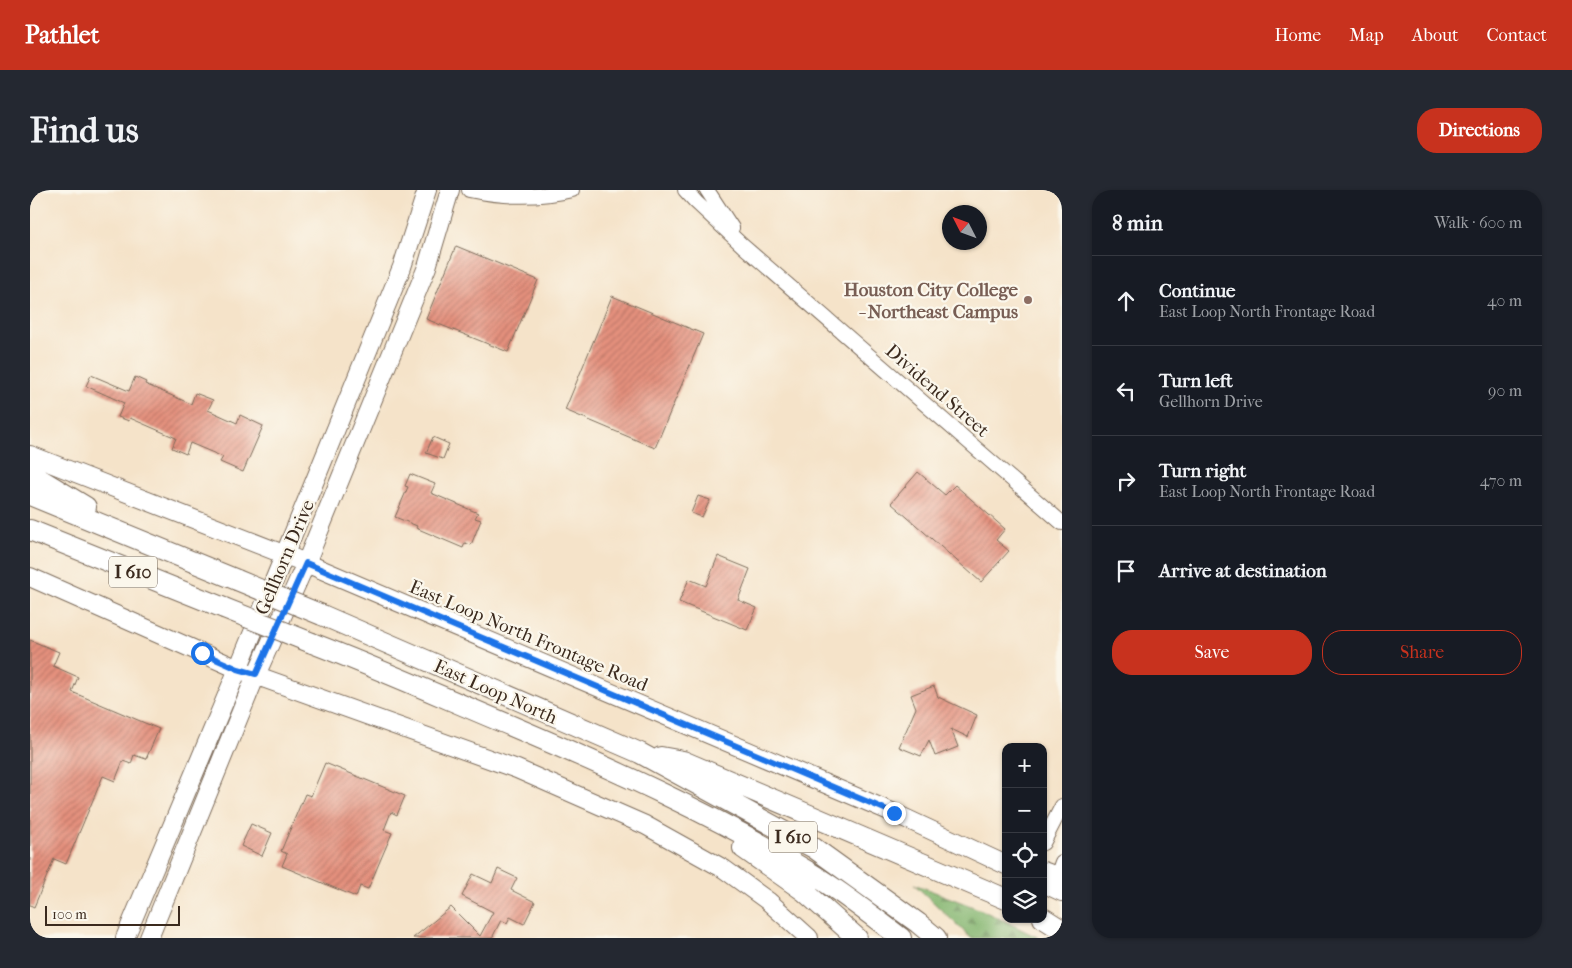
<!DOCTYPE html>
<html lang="en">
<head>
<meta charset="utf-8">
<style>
  body { margin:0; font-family:"IM FELL French Canon",serif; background:#242831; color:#f1f3f6 }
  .controls { position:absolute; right:15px; bottom:15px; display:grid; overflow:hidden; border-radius:10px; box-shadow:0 1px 4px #0004 }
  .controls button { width:45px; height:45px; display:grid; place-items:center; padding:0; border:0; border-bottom:1px solid #363941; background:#171b24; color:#f1f3f6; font:25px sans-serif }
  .compass { position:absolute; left:912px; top:15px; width:45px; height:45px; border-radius:50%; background:#171b24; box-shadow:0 1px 4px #0004; rotate:312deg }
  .scale { position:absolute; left:15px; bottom:12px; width:135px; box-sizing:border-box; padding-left:5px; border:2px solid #3b2a1e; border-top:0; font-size:14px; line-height:18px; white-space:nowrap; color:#3b2a1e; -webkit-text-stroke:4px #fbf7ec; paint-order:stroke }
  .stop { position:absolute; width:15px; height:15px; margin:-11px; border:4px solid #1a73e8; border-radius:50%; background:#fff }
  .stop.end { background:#1a73e8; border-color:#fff; box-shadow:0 1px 5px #0008 }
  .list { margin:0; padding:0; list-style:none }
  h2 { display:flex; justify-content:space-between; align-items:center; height:65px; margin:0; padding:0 20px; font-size:21px }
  h2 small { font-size:16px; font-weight:400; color:#9ea1a6 }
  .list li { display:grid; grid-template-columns:32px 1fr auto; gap:15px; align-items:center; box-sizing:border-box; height:90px; padding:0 20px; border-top:1px solid #363941 }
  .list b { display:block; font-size:19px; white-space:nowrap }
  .list p { margin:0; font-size:16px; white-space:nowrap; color:#9ea1a6 }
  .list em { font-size:16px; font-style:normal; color:#9ea1a6 }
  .actions { display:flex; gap:10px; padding:15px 20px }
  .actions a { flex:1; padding:11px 0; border:1px solid #c8321e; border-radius:20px; text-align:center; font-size:18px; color:#c8321e }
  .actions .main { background:#c8321e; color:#fff }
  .icon { flex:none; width:28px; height:28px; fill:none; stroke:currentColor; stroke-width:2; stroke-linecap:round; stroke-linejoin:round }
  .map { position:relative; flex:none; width:1032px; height:748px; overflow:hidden; border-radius:20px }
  header { display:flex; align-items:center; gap:30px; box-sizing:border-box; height:70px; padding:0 25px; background:#c8321e; color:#fff }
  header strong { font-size:24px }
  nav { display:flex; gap:28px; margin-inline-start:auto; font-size:18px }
  .intro { display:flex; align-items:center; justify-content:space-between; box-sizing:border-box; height:120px; padding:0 30px }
  h1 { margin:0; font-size:35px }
  .button { padding:12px 22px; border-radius:20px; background:#c8321e; color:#fff; font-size:18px; font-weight:700 }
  main { display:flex; gap:30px; padding:0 30px }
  aside { flex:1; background:#171b24; border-radius:20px; box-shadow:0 1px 4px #0004 }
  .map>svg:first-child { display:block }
  .forest { fill:url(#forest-firs); stroke:#607047 }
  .building { fill:url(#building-hatch) }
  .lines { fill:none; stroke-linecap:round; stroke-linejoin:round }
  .minor-casing { stroke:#7c6b5a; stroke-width:16 }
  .major-casing { stroke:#7c6b5a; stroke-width:20 }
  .highway-casing { stroke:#7c6b5a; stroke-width:22 }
  .minor { stroke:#fff; stroke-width:14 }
  .major { stroke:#fff; stroke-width:18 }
  .highway { stroke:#fff; stroke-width:20 }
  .highway-bridge-casing { stroke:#7c6b5a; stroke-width:22; stroke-linecap:butt }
  .highway-bridge { stroke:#fff; stroke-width:20 }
  .route { stroke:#1a73e8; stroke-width:6 }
  .education-dot { fill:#8d6e63; stroke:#fbf7ec; stroke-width:2 }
  .labels { text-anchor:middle; stroke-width:4.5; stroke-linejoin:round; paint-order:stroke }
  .shield { fill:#fbf7ec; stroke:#75685c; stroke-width:1 }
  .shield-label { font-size:18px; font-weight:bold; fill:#3b2a1e }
  .education-label { font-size:19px; font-weight:bold; fill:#785e54; stroke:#fbf7ec; text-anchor:end }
  .street-label { font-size:19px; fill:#3b2a1e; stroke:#fbf7ec }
</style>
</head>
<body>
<header>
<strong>Pathlet</strong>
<nav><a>Home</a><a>Map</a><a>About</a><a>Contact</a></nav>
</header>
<div class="intro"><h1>Find us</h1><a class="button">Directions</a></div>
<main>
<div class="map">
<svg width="1032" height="748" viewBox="0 0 1032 748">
  <defs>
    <pattern id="forest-firs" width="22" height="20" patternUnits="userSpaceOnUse" patternTransform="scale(1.25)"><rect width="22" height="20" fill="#84b670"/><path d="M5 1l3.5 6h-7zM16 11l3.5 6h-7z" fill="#6d945b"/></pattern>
    <pattern id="building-hatch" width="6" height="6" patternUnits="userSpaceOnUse" patternTransform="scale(1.25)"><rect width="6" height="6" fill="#e4907d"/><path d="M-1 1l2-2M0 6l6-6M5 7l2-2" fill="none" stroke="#ba7666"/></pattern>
  </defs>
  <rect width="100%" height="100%" fill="#fbf7ec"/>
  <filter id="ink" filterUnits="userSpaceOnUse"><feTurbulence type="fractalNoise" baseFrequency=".02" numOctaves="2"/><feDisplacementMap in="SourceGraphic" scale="10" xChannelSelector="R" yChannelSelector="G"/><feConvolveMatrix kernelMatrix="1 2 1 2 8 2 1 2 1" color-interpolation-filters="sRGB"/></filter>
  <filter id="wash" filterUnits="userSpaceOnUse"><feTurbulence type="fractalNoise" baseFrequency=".0096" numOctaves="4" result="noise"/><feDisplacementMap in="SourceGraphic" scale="20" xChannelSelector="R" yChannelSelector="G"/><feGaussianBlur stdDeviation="1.12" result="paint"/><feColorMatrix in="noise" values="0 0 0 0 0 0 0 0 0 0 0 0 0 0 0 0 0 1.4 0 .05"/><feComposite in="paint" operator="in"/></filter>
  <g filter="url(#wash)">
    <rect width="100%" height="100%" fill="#f5e3c9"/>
    <!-- forest -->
    <path class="forest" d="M884 694 954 721 1009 748H941Z"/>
    <g id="blocks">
      <!-- building -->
      <path class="building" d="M426 56 508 90 478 162 396 129Z
        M582 106 673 144 625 258 535 220Z
        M61 185 99 201 105 187 116 192 115 194 161 214 165 203 183 210 178 220 207 233 210 225 233 236 213 282 190 272 193 267 160 253 156 264 142 258 146 248 100 228 99 231 88 227 94 213 56 196Z
        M403 247 419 254 413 269 396 263Z
        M888 282 915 305 925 295 975 339 966 350 979 361 951 392 861 313Z
        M380 284 405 294 401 303 448 323 445 328 451 330 441 355 435 353 433 358 386 338 387 336 365 327 378 297 375 296Z
        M668 306 680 310 672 327 661 323Z
        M688 366 720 379 708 410 727 418 717 440 649 412 659 389 676 396Z
        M0 450 29 462 23 476 48 487 42 502 129 539 116 569 104 565 101 574 93 571 85 591 73 586 36 674 24 669 4 717 0 715Z
        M904 496 908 507 947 525 938 547 921 539 928 557 905 566 899 550 891 566 869 557 886 518 881 505Z
        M295 573 375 606 367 625 361 622 354 640 362 643 338 699 330 696 326 707 252 676 257 664 251 661 275 604 281 606Z
        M221 634 242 643 232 666 211 656Z
        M468 679 487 688 481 700 505 712 494 734 480 727 477 733 471 730 462 748H383L421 717 450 746 463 722 432 706 443 684 462 693Z"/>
    </g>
  </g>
  <g filter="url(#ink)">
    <use href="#blocks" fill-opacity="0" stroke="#7c6b5a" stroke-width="1"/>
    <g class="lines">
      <!-- minor casing -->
      <g class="minor-casing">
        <path id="minor" d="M439 0C472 7 509 8 542 0
          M655 0 666 12 713 56 1032 333
          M677 0 702 38
          M1013 653 1032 616
          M1027 686 1032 672"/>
      </g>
      <!-- major casing -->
      <g class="major-casing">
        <path id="major" d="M0 265 276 373 864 623 976 675
          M0 387 208 479 487 579 615 635 694 679 738 711 779 748
          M1013 681 1032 688
          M1013 693 1032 702
          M95 748 208 479 372 77 397 0
          M119 748 226 485 276 373 397 77 420 0"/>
      </g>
      <!-- highway casing -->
      <g class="highway-casing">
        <path id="highway" d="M0 283 56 317
          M0 305 207 390
          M0 340 194 418
          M292 425 610 563 784 658 888 733 906 748
          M282 453C350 479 417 509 484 537 585 580 685 625 779 682 811 701 841 725 871 748
          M631 567 653 571 976 709
          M713 658 774 701 827 748
          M1013 728 1032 740"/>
      </g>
      <!-- minor -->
      <use href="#minor" class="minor"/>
      <!-- major -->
      <use href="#major" class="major"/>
      <!-- highway -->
      <use href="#highway" class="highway"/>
      <!-- highway-bridge casing -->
      <g class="highway-bridge-casing">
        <path id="highway-bridge" d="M207 390 292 425
          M194 418 282 453"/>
      </g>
      <!-- highway-bridge -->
      <use href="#highway-bridge" class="highway-bridge"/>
    </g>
  </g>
  <g class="lines" filter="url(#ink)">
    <!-- route -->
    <path class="route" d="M172 463 208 479 226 484 276 373 864 623"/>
  </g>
  <!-- markers -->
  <circle class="education-dot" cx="998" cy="110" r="5"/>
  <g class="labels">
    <!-- shield labels -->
    <g class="shield">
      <rect x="79" y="366.5" width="48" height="31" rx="4"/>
      <rect x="739" y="631.5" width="48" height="31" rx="4"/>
    </g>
    <g class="shield-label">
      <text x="103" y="388">I 610</text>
      <text x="763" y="653">I 610</text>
    </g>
    <!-- education labels -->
    <g class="education-label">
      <text x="988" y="106">Houston City College<tspan x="988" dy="22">- Northeast Campus</tspan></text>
    </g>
    <!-- street labels -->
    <g class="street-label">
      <text transform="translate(908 200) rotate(41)" y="7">Dividend Street</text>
      <text transform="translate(254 367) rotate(-67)" y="7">Gellhorn Drive</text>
      <text transform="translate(499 445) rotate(23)" y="7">East Loop North Frontage Road</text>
      <text transform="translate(466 501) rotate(24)" y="7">East Loop North</text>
    </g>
  </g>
</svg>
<div class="controls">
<button>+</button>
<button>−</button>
<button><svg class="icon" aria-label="locate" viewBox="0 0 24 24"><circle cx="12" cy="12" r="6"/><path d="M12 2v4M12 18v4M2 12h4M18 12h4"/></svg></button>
<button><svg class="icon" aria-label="layers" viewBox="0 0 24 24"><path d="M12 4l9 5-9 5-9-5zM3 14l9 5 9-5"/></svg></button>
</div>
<svg class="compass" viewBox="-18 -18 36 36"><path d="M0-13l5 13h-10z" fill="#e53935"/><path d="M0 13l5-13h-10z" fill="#9ea1a6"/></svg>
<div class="scale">100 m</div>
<div class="stop" style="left:172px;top:463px"></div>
<div class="stop end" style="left:864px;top:623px"></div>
</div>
<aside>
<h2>8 min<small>Walk · 600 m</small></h2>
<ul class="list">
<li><svg class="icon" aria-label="ahead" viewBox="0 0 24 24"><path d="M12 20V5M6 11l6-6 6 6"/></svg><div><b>Continue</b><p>East Loop North Frontage Road</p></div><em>40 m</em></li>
<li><svg class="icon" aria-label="left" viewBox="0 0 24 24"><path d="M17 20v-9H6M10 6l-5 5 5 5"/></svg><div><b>Turn left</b><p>Gellhorn Drive</p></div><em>90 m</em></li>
<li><svg class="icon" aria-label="right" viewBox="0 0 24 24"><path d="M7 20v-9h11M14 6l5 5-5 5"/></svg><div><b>Turn right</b><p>East Loop North Frontage Road</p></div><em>470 m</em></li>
<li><svg class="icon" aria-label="arrive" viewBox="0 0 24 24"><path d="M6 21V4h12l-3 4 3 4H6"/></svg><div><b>Arrive at destination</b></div></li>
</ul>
<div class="actions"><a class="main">Save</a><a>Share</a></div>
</aside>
</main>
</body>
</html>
